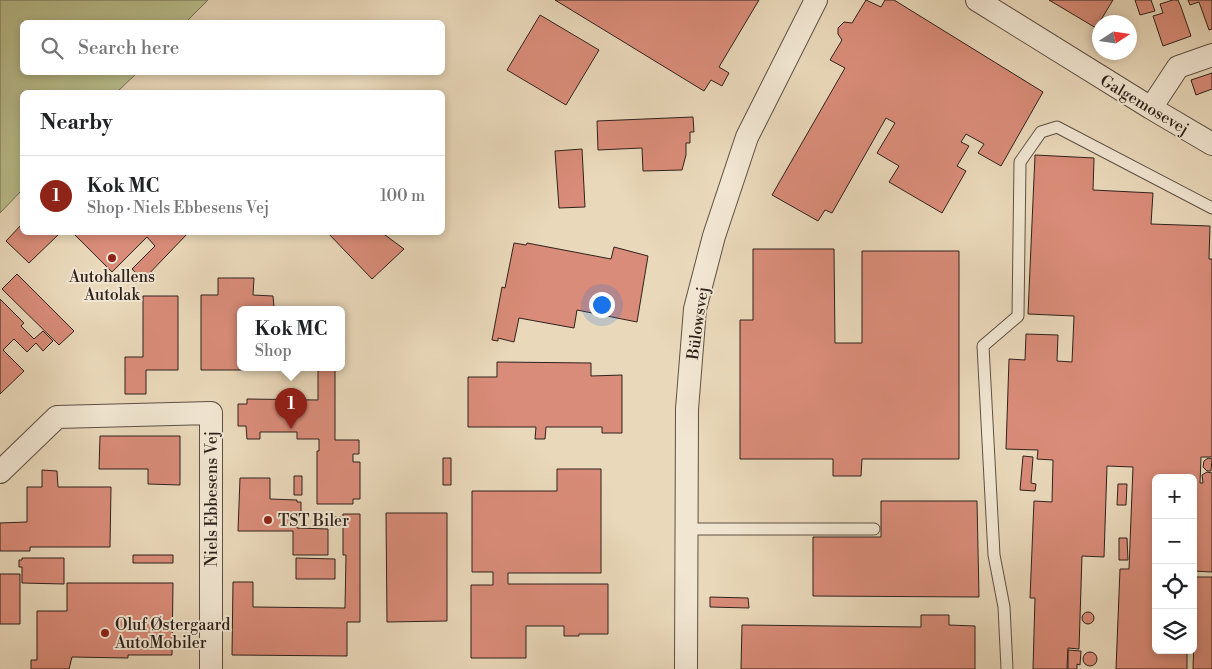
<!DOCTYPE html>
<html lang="en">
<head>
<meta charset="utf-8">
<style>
  body { margin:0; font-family:"Libre Bodoni",serif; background:#f6f6f6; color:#202124 }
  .controls { position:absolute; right:15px; bottom:15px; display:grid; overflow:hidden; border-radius:8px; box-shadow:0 2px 8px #0003 }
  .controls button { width:45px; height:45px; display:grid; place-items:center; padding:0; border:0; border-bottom:1px solid #e0e0e0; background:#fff; color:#202124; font:25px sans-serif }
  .compass { position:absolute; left:1092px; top:15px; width:45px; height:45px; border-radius:50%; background:#fff; box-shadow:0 2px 8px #0003; rotate:78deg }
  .you { position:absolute; left:601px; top:304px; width:18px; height:18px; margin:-12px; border:4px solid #fff; border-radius:50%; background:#1a73e8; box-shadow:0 0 0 8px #1a73e833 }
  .badge { display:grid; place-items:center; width:32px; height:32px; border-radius:50%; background:#8f2418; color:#fff; font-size:16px; font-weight:700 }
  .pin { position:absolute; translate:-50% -41px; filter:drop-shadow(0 1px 2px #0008) }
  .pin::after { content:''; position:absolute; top:26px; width:18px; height:15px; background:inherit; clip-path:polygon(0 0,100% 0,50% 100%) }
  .popup { position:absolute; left:237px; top:306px; width:108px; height:65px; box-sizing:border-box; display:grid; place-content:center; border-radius:8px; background:#fff; filter:drop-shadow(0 1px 4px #0005); font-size:16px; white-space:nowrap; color:#757577 }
  .popup b { font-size:19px; color:#202124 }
  .popup::after { content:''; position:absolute; left:50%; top:100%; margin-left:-10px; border:10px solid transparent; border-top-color:#fff }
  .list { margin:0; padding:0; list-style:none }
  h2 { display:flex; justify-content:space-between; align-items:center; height:65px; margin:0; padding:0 20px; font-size:21px }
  h2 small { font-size:16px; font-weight:400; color:#757577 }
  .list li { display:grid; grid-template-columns:32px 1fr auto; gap:15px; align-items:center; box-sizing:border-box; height:80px; padding:0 20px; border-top:1px solid #e0e0e0 }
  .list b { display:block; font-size:19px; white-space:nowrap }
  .list p { margin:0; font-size:16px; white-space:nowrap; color:#757577 }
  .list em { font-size:16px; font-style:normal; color:#757577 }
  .icon { flex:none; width:28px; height:28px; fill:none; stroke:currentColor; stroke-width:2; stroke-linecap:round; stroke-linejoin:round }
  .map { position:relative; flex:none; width:1212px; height:669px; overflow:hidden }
  .search { position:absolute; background:#fff; box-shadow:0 2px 8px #0003; left:20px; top:20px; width:425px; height:55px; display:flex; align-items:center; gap:12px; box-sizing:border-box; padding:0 18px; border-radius:8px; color:#757577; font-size:19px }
  .panel { position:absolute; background:#fff; box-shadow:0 2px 8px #0003; left:20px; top:90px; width:425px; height:145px; border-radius:8px }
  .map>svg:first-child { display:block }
  .green { fill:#b9be8d; stroke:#747054 }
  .building { fill:#d98c79; stroke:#2f221c }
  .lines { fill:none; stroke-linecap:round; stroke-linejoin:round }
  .lane-casing { stroke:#5e5044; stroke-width:13 }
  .street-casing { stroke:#5e5044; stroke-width:24 }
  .lane { stroke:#f1e6d2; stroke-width:11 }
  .street { stroke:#f1e6d2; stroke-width:22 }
  .poi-dot { fill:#8f2418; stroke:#f1e6d2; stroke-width:2 }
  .labels { text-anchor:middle; stroke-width:4; stroke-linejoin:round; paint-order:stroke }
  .street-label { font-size:16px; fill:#2f221c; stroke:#f1e6d2 }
  .poi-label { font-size:16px; fill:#2f221c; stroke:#f1e6d2; text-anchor:start }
</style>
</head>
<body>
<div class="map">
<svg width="1212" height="669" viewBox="0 0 1212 669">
  <rect width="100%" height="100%" fill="#e9d8ba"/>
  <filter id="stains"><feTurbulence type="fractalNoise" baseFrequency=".004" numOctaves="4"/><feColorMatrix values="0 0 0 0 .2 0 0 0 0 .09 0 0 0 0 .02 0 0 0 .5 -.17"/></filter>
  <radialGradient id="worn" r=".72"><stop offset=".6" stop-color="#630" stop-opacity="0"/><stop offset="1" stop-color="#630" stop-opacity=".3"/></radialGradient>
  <!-- green -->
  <path class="green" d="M0 0H208L186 22H22V72L137 73 117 92H22V190L0 213Z"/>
  <!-- building -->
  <path class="building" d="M555 0H759L719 67 729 73 722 86 711 80 704 91Z
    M866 0 881 7 885 0H894L1043 92 1001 166 978 153 984 144 966 134 961 142 969 146 957 166 966 171 942 213 889 182 899 166 877 153 895 123 886 118 832 213 825 210 818 221 772 195 845 68 830 60 842 40 838 34V28L844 22 852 23Z
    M1049 0H1113L1096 28Z
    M1135 0H1151L1155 11 1140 15Z
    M1173 0H1178L1181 7 1191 36 1163 46 1153 16 1163 13 1160 4Z
    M1188 0H1212V29L1209 30 1199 2 1190 5Z
    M540 15 599 50 566 105 507 70Z
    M1130 32H1133L1131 49H1130Z
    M1212 73V89L1196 95 1191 80Z
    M693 117 694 132H690V143H686V155L682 170 643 171 642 148 598 150 597 121Z
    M582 149 585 207 559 208 555 151Z
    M1035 155 1094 158 1093 190 1153 193 1151 224 1210 226 1209 259H1212V457H1201L1200 483H1203L1202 475 1207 472 1212 473V572L1193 571V478H1156V650H1187V669H1116L1120 569H1129L1133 467 1107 466 1104 557 1082 556 1079 649 1068 648 1067 669H1033L1035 598H1030L1034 501 1052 502 1053 460 1037 459 1038 450 1006 449 1009 359 1025 360 1026 334 1058 335 1057 361 1072 362 1074 316 1028 314Z
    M22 224V232H61L29 263 6 241Z
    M72 232H189L143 280 132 269 155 246 147 237 112 272Z
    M327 232H381L404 249 372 279Z
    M514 243 526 245 527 243 611 259 614 247 648 256 637 322 577 310 574 328 519 318 514 342 498 338V341L492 340 502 287 505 288Z
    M753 249H834L835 343H862V251H959V459H862L861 476H833V459H740V320H753Z
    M17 274 74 331 59 345 2 289Z
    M218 278H254L253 295 273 296 274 307H288V310H241V368H294V370H201V295H218Z
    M143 296H178V370H146V394H125V357H143Z
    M0 299 24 323 21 326 34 339 43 331 53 341 43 351 36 343 27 352 14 339 3 350 24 371 0 394Z
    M497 362 591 363V376L622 375V433H602V427H546L545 439H535L536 427H468V377H497Z
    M318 368H335V440H359V454H353V462H360V499H353V504H317V451H319V439H297V432H260V439H247L246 426H238V404H247V399L318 400Z
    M100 436H180V485L148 484V469H99Z
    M1023 456 1033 457 1031 483 1036 484 1035 491 1020 490Z
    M443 458H451V485H443Z
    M1208 458 1212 459 1211 471H1207L1203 467 1204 461Z
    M557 469H601V573H508V584H608V634H579V636H564V626H526V658H471V585H493V572H472V491H557Z
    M42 470 57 471 58 487H111L110 547H30V551H0V523L27 522V487H42Z
    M294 476H302V495H294Z
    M240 478H270V499L297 500V502H301V512H297V528L328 529V555H293V531H238Z
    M1118 484H1127L1126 505H1117Z
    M881 501H977L979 597 813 596V537H881Z
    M386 513H447V621L387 622Z
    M343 514H360V622H347V656L232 655 233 582H253V607L345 608 346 555H343V524H334V517H343Z
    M1119 538H1127L1128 560H1119Z
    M133 555H173V563H133Z
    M22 558H64V584L22 583V567H19V560H22Z
    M296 558 335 559V579H296Z
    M0 574H20V624H0Z
    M1196 577H1212V669H1193Z
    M67 583H173L172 655H128V658L72 657 69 669H31V660H37V611H67Z
    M710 597 748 598 749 608 710 607Z
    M1082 618a6 6 0 1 1 12 0a6 6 0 1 1-12 0Z
    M921 615H949V625L975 626V669H741L742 625 921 627Z
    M1068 650 1081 651 1080 665 1077 664V669H1068Z
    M1083 659a7 7 0 1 1 14 0a7 7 0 1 1-14 0Z"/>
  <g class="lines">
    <!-- lane casing -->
    <g class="lane-casing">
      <path id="lane" d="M686 529H874
        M1007 669 1004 607 994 555 983 346 1018 316 1020 162 1041 132 1057 127 1212 208"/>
    </g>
    <!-- street casing -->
    <g class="street-casing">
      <path id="street" d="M977 0 1151 108 1212 144
        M1151 108 1178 67 1212 55
        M0 472 57 417 211 413V669
        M686 669 687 409 695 309 714 236 747 137 816 0"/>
    </g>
    <!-- lane -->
    <use href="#lane" class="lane"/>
    <!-- street -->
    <use href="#street" class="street"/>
  </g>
  <!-- markers -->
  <g class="poi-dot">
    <circle cx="112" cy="258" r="5"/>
    <circle cx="268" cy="520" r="5"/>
    <circle cx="105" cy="633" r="5"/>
  </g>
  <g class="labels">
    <!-- street labels -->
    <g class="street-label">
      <text transform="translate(1145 104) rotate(31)" y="6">Galgemosevej</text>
      <text transform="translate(697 323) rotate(-82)" y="6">Bülowsvej</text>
      <text transform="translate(211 499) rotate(-90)" y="6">Niels Ebbesens Vej</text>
    </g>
    <!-- poi labels -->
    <g class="poi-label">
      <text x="112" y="282" text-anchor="middle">Autohallens<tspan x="112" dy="18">Autolak</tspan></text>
      <text x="278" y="526">TST Biler</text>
      <text x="115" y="630">Oluf Østergaard<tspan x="115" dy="18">AutoMobiler</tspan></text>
    </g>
  </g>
  <rect width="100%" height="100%" filter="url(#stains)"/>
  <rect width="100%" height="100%" fill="url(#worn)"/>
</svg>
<div class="controls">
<button>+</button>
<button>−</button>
<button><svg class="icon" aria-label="locate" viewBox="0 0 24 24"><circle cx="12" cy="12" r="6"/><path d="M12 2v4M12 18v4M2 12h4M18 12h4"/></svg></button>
<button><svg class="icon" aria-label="layers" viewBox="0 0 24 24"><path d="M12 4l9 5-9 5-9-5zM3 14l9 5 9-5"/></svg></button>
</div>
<svg class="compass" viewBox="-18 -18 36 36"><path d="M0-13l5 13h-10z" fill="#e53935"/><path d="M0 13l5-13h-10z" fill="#757577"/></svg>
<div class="you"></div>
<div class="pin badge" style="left:291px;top:429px">1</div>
<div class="popup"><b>Kok MC</b>Shop</div>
<div class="search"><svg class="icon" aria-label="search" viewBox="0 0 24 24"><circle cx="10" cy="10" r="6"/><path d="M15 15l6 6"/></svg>Search here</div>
<section class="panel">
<h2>Nearby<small></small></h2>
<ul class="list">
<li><span class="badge">1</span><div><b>Kok MC</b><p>Shop · Niels Ebbesens Vej</p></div><em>100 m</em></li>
</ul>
</section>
</div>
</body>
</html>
